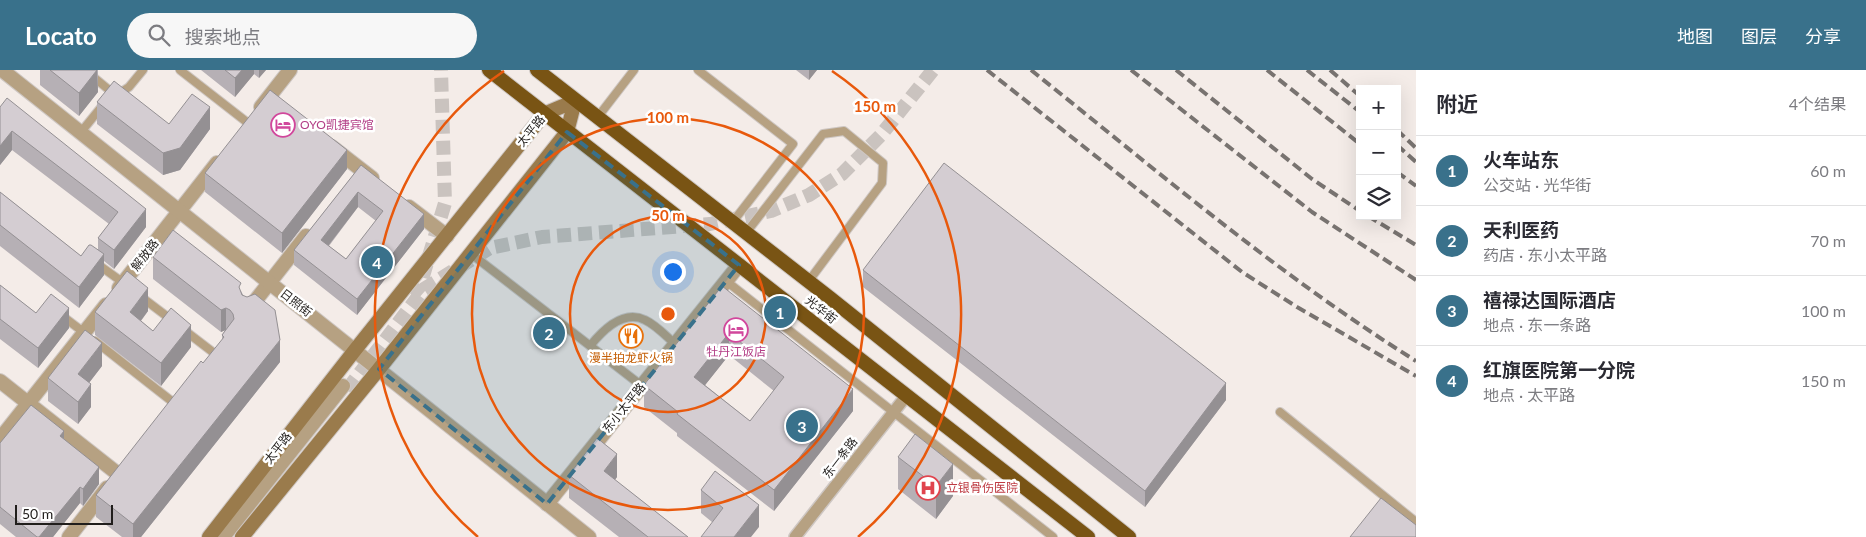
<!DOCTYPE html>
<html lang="zh">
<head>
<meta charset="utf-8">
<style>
  body { margin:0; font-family:Lato,"Noto Sans SC",sans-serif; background:#f7f7f7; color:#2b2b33 }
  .controls { position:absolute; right:15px; top:15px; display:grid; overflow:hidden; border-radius:0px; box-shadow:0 5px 20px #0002 }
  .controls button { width:45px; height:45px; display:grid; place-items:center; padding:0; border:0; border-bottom:1px solid #e1e1e2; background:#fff; color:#2b2b33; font:25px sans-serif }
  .scale { position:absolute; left:15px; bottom:12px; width:98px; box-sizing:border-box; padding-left:5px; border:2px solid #211e1c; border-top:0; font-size:14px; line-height:18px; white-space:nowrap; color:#211e1c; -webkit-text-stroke:4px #fff; paint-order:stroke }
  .you { position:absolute; left:672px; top:201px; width:18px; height:18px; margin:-12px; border:4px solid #fff; border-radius:50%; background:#1a73e8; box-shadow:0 0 0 8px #1a73e833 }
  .badge { display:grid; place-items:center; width:32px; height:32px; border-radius:50%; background:#39718b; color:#fff; font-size:16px; font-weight:700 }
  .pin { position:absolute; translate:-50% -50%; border:2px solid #fff; box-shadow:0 1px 5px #0006 }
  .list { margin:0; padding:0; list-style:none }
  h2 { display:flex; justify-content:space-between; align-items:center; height:65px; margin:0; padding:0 20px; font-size:21px }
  h2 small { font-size:16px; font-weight:400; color:#7c7c81 }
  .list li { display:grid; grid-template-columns:32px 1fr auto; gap:15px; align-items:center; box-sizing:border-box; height:70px; padding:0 20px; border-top:1px solid #e1e1e2 }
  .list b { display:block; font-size:19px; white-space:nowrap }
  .list p { margin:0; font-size:16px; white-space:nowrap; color:#7c7c81 }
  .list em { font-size:16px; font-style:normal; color:#7c7c81 }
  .icon { flex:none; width:28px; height:28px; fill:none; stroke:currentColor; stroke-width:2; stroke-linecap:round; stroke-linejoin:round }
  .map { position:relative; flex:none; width:1416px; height:467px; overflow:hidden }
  header { display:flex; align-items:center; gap:30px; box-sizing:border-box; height:70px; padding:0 25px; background:#39718b; color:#fff }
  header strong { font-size:24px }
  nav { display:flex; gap:28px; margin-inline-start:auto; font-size:18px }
  .search { width:350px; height:45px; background:#f7f7f7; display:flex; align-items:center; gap:12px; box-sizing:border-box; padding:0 18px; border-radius:28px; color:#7c7c81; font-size:19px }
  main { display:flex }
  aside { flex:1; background:#fff }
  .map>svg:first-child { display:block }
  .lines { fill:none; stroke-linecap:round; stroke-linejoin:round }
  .tertiary-tunnel { stroke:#cac3bf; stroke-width:14; stroke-dasharray:14 7; stroke-linecap:butt }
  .service-casing { stroke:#cec7c3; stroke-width:10 }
  .pedestrian-casing { stroke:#cec7c3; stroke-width:14 }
  .minor-casing { stroke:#cec7c3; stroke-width:16 }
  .tertiary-casing { stroke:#cec7c3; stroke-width:16 }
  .secondary-casing { stroke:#cec7c3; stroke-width:16 }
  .trunk-casing { stroke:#cec7c3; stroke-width:16 }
  .service { stroke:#b6a182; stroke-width:8 }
  .pedestrian { stroke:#b6a182; stroke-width:11 }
  .minor { stroke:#b6a182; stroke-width:14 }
  .tertiary { stroke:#b6a182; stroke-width:14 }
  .secondary { stroke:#9a7b4c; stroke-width:14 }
  .trunk { stroke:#795414; stroke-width:14 }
  .rail { stroke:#787370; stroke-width:4; stroke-dasharray:10 5; stroke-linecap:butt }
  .wall { fill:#b6b0b5; fill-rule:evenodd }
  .shaded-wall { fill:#949093 }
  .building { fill:#d4cdd2; stroke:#949093; fill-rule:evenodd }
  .marked { fill:#39718b; fill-opacity:0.2; stroke:#39718b; stroke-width:4; stroke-dasharray:10 6; stroke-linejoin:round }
  .ring { fill:none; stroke:#e8590c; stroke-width:2.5 }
  .labels { text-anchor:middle; stroke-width:5; stroke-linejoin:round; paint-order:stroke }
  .hotel-label { font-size:12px; fill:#b23c85; stroke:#fff; text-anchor:start }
  .street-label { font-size:12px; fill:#211e1c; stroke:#fff }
  .food-label { font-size:12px; fill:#c56008; stroke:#fff }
  .health-label { font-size:12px; fill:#be3a42; stroke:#fff; text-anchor:start }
  .centre { fill:#e8590c; stroke:#fff; stroke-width:2.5 }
  .ring-label { font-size:15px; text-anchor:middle; font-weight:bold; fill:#e8590c; stroke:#fff; stroke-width:5; stroke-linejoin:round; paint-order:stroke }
</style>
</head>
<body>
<header>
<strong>Locato</strong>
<div class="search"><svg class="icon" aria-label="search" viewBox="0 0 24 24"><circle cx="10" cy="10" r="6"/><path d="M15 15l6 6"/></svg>搜索地点</div>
<nav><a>地图</a><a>图层</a><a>分享</a></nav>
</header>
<main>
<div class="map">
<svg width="1416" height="467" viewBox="0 0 1416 467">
  <rect width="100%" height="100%" fill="#f4ece8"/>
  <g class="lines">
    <!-- tertiary-tunnel -->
    <path class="tertiary-tunnel" d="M412 225 420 216 445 133 441 0
      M347 320 424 219 490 178 542 167 710 154 771 141 809 125 842 104 881 65 933 0"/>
    <!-- service casing -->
    <g class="service-casing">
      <path id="service" d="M87 0 86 1 114 24
        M180 0 248 53
        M698 0 793 74 732 153
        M117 25 129 17 143 0
        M597 48 634 0
        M81 62 103 35
        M746 163 823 64 844 61 883 93 882 113 808 212
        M470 183 642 316
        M96 193 125 214
        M726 211 1053 467
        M140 226 173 251
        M61 245 86 264
        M184 260 214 283
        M95 271 174 333
        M590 276C602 261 623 239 645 250 656 255 666 266 675 274
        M1280 342 1416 452"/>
    </g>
    <!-- pedestrian casing -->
    <g class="pedestrian-casing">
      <path id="pedestrian" d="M795 467 907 325"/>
    </g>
    <!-- minor casing -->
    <g class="minor-casing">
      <path id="minor" d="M261 37 290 0
        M332 77 372 108
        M409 137 447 166
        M119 218 217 93
        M248 240 306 166
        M0 311 118 404
        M0 369 106 235
        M547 434 739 195
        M69 467 107 418"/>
    </g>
    <!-- tertiary casing -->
    <g class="tertiary-casing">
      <path id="tertiary" d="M2 0 589 467
        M223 467 343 316"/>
    </g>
    <!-- secondary casing -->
    <g class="secondary-casing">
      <path id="secondary" d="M209 467 355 280 544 44 575 31
        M242 467 379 299 567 62 575 31"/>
    </g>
    <!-- trunk casing -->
    <g class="trunk-casing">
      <path id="trunk" d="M489 0 1088 467
        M537 0 830 228 1129 467"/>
    </g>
    <!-- service -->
    <use href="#service" class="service"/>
    <!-- pedestrian -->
    <use href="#pedestrian" class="pedestrian"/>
    <!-- minor -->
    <use href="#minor" class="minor"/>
    <!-- tertiary -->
    <use href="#tertiary" class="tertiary"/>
    <!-- secondary -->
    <use href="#secondary" class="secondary"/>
    <!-- trunk -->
    <use href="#trunk" class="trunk"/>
    <!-- rail -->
    <path class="rail" d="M987 0 1242 202 1297 237 1416 306
      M1031 0C1156 100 1280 206 1416 291
      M1131 0 1312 142 1416 210
      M1176 0 1312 109 1360 141
      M1267 0 1360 74
      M1307 0 1360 42
      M1330 0 1360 26
      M1397 60 1416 78
      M1397 75 1416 92
      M1397 102 1416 116
      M1368 146 1416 175"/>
  </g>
  <!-- wall -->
  <path class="wall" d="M40 0H98V22L79 46 40 15Z
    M201 0H266L259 8 254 4 235 27Z
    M796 0H817L809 10Z
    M97 32 169 54 210 59 180 100 163 105 97 54Z
    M0 37 146 157 114 199 104 191V205L79 238 0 176V122L81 186 98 180V168L109 154 12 80 0 95Z
    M361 95 424 159 357 245 294 195V180ZM358 137 376 151 346 189 329 176Z
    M347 99 282 183 205 122V103Z
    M153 187 241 221 280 292 141 467H122L96 447V425L222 270V265L225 260 221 262 153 209Z
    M863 200 1226 330 1145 437 863 217Z
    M0 215 36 243 69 258 38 298 0 269Z
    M722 216 853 341 774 441 677 366V363L644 337V315ZM729 285 774 321 750 351 705 315Z
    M148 241 141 251 153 261 191 277 161 316 95 265V242Z
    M102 296 89 313 91 337 78 354 48 331V308Z
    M64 369 99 414 83 436 80 433 53 467H16L0 454V373Z
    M898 387 953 426 936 449 898 419Z
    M569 405 617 407 615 410 688 467H619L569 428Z
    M701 420 759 457 712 452 701 443Z"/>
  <!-- shaded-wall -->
  <path class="shaded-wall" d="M97 0 98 22 79 46V23Z
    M242 0H254V4L235 27V8Z
    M259 0H266L259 8Z
    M809 0H817L809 10Z
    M210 37V59L180 100 163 105V83Z
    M12 61V80L0 95V76Z
    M347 80V99L282 183V163Z
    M358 122V137L321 185V170Z
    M146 139V157L114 199V180Z
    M424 144V159L357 245V229Z
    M104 184V205L79 238V217Z
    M148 218V241L130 265V242Z
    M69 238V258L38 298V278Z
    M226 238V260L221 262V240Z
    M191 255V277L161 316V293Z
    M729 263V285L694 329V307Z
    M280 270V292L141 467H133V454Z
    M102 273V296L78 327V304Z
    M1226 313V330L1145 437V421Z
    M91 314V337L78 354V332Z
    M853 319V341L774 441V420Z
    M64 361V378L60 366Z
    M617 384V407L604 424V401Z
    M953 394V426L936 449V416Z
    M99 397V414L83 436V419Z
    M80 417V433L53 467H39Z
    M759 435V457L751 467H734Z"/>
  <!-- building -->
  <path class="building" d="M50 0H97L79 23Z
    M225 0H242L235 8Z
    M114 11 169 54 192 24 210 37 180 78 163 83 97 32Z
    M270 20 347 80 282 163 205 103Z
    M7 28 146 139 114 180 98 168 118 142 12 61 0 76V37Z
    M944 93 1226 313 1145 421 863 200Z
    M361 95 424 144 357 229 294 180ZM358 122 383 141 346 189 321 170Z
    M0 122 81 186 89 175H91L104 184 79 217 0 155Z
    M173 160 241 213 239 217 242 225 247 227 255 224 275 240 280 270 133 454 96 425 201 291 203 293 224 267 222 265 234 249 233 244 230 240 226 238 221 240 153 187Z
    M127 201 148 218 130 242 153 261 171 238 191 255 161 293 95 242Z
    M0 215 36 243 51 224 69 238 38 278 0 249Z
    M722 216 853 319 774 420 677 344 678 342 644 315ZM729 263 784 307 750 351 694 307Z
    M85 260 102 273 78 304 91 314 78 332 48 308Z
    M31 335 64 361 60 366 99 397 83 419 80 417 39 467H37L0 437V373Z
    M915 364 953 394 936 416 898 387Z
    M597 368 617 384 604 401 688 467H648L569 405Z
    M715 401 759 435 734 467H701L723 438 701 420Z
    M1381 428 1416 455V467H1350Z"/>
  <!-- marked area -->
  <path class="marked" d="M567 62 739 195 547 434 379 299Z"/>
  <!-- distance rings -->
  <g class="ring">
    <circle cx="668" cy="244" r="98"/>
    <circle cx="668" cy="244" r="196"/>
    <path d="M478 467A293 293 0 0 1 504 1M832 1A293 293 0 0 1 858 467"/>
  </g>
  <!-- icons -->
  <defs>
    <g id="hotel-ring" transform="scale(1.25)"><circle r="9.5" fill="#fff" stroke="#d1479c" stroke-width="1.5"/><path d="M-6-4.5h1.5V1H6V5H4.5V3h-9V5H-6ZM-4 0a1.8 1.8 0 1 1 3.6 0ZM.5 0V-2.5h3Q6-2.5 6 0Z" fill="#d1479c"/></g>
    <g id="restaurant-ring" transform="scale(1.25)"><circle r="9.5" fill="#fff" stroke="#e8710a" stroke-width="1.5"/><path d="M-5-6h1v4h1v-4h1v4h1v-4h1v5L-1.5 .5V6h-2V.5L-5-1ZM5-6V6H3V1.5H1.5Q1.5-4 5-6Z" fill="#e8710a"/></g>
    <g id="hospital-ring" transform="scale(1.25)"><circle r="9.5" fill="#fff" stroke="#e0444e" stroke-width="1.5"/><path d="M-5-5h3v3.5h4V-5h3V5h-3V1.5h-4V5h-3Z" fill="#e0444e"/></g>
  </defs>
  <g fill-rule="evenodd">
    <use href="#hotel-ring" x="283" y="55"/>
    <use href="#hotel-ring" x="736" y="260"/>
    <use href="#restaurant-ring" x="631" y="266"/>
    <use href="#hospital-ring" x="928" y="418"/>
  </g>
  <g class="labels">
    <!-- hotel labels -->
    <g class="hotel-label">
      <text x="300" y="59">OYO凯捷宾馆</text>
      <text x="736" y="286" text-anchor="middle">牡丹江饭店</text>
    </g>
    <!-- street labels -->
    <g class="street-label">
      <text transform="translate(531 61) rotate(-51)" y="4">太平路</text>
      <text transform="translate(145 185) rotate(-52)" y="4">解放路</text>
      <text transform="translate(296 233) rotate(38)" y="4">日照街</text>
      <text transform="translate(821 240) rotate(38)" y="4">光华街</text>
      <text transform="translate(624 338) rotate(-51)" y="4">东小太平路</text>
      <text transform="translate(278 378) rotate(-52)" y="4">太平路</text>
      <text transform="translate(840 388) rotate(-52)" y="4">东一条路</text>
    </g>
    <!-- food labels -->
    <g class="food-label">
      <text x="631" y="292">漫半拍龙虾火锅</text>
    </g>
    <!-- health labels -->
    <g class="health-label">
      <text x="946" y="422">立银骨伤医院</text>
    </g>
  </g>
  <circle cx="668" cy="244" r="8" class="centre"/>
  <g class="ring-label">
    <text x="875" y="42">150 m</text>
    <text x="668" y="53">100 m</text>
    <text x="668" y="151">50 m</text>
  </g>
</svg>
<div class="controls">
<button>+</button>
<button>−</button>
<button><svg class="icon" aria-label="layers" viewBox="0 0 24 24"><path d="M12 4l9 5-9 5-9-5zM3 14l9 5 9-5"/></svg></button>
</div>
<div class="scale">50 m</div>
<div class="you"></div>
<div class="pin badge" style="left:780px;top:242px">1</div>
<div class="pin badge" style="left:549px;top:263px">2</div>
<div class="pin badge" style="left:802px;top:356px">3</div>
<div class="pin badge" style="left:377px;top:192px">4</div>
</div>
<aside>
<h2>附近<small>4个结果</small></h2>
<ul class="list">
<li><span class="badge">1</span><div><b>火车站东</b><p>公交站 · 光华街</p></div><em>60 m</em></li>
<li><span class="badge">2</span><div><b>天利医药</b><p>药店 · 东小太平路</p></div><em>70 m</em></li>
<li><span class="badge">3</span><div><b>禧禄达国际酒店</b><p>地点 · 东一条路</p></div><em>100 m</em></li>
<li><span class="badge">4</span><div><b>红旗医院第一分院</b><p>地点 · 太平路</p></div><em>150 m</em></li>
</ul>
</aside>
</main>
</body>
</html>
